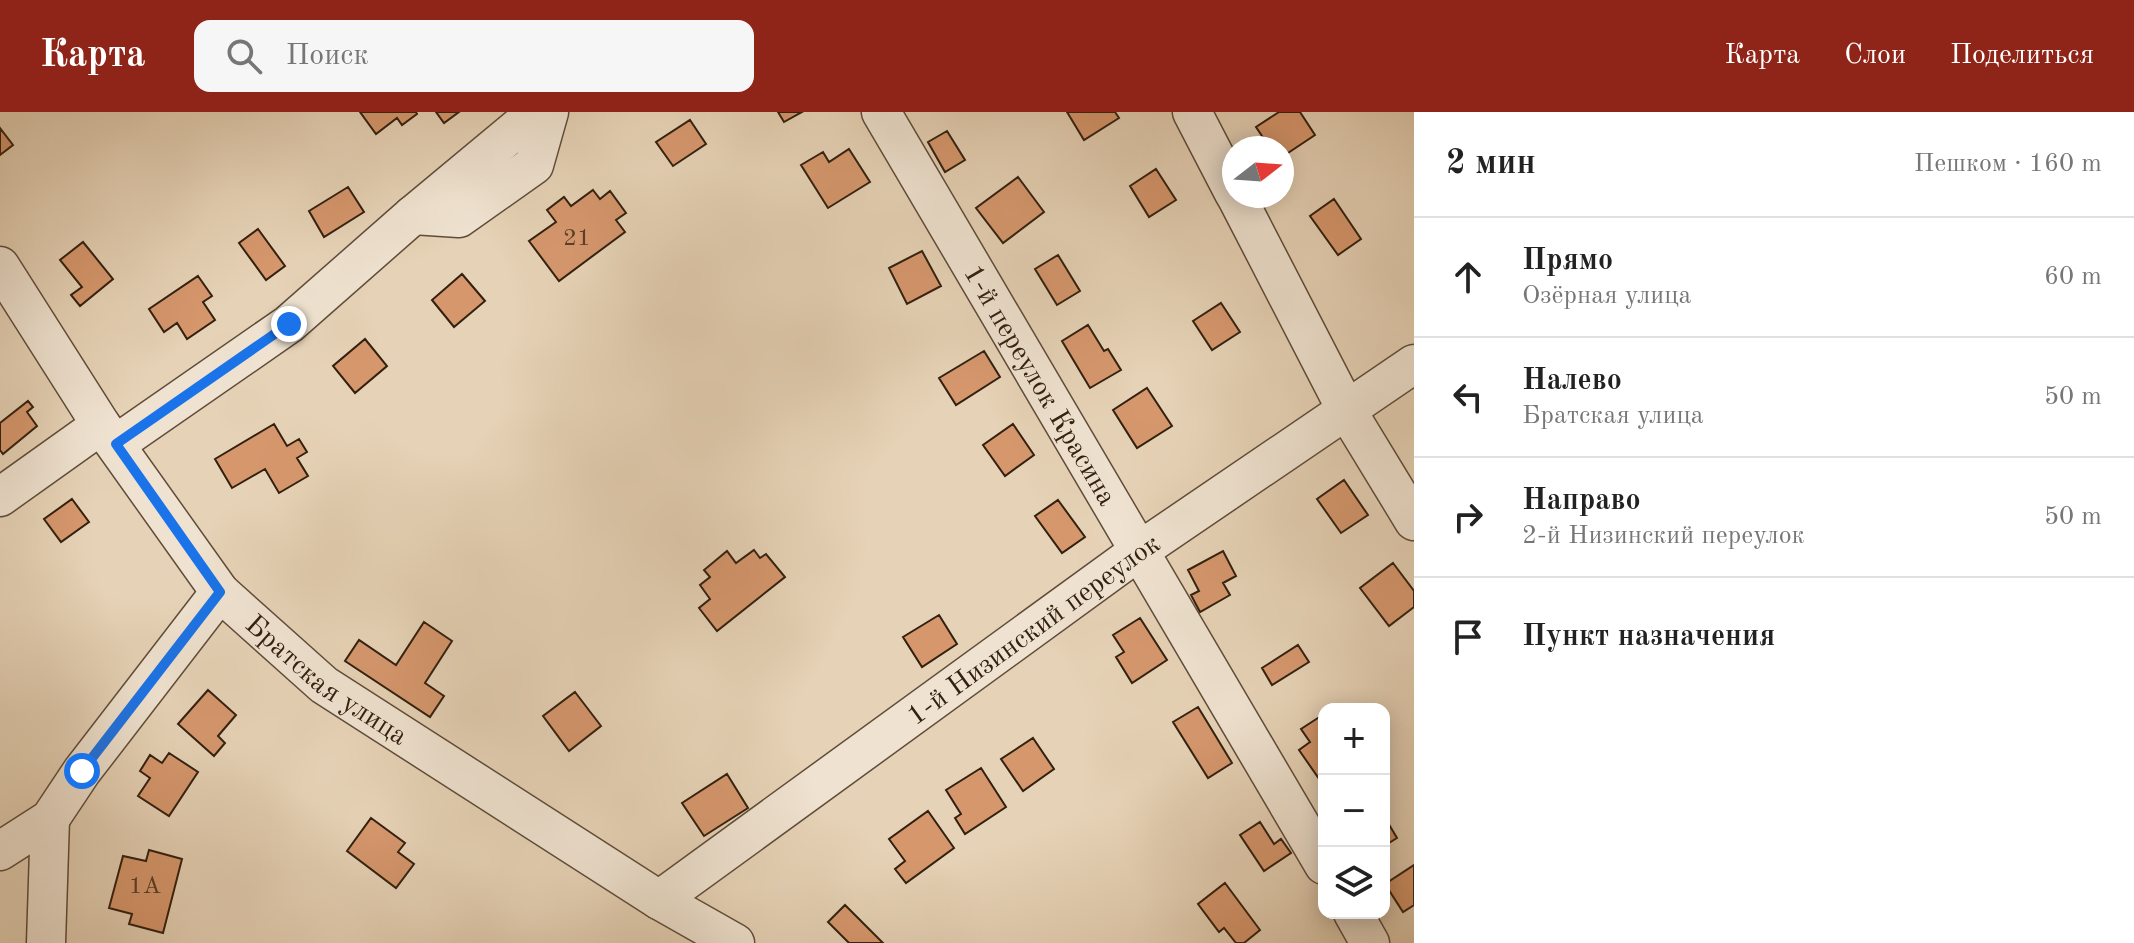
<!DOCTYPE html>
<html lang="ru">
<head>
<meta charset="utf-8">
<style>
  body { margin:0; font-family:"Old Standard TT",serif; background:#f6f6f6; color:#222 }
  .controls { position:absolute; right:24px; bottom:24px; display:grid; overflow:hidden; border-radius:16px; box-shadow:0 4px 20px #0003 }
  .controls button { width:72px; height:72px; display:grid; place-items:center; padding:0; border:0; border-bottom:2px solid #e0e0e0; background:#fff; color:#222; font:40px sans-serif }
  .compass { position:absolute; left:1222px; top:24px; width:72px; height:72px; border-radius:50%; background:#fff; box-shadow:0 4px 20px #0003; rotate:73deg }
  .stop { position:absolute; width:24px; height:24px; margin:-18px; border:6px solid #1a73e8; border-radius:50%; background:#fff }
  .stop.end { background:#1a73e8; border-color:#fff; box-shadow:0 2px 8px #0008 }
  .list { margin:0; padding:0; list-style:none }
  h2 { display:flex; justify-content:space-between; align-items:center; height:104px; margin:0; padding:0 32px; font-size:34px }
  h2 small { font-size:26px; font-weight:400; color:#767676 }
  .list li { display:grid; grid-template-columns:52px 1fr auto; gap:24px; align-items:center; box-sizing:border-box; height:120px; padding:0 32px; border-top:2px solid #e0e0e0 }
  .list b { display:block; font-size:30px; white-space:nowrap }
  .list p { margin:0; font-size:26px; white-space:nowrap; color:#767676 }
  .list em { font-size:26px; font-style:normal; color:#767676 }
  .icon { flex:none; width:44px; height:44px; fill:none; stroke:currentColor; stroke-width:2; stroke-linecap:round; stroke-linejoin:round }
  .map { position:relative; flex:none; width:1414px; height:831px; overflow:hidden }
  header { display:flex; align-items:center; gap:48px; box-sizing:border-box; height:112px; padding:0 40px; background:#8f2418; color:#fff }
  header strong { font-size:38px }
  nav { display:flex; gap:44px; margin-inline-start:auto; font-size:28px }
  .search { width:560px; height:72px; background:#f6f6f6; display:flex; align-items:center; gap:20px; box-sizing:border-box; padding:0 28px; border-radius:16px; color:#767676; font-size:30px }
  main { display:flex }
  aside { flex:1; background:#fff }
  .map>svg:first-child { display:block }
  .building { fill:#d6976d; stroke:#322010; stroke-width:2 }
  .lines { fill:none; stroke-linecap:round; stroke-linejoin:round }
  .minor-casing { stroke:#5f4c3a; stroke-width:41 }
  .minor { stroke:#efe2d0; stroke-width:38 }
  .route { stroke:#1a73e8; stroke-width:10 }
  .labels { text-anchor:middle; stroke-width:6; stroke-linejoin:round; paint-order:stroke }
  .number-label { font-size:24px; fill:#5b3e27 }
  .street-label { font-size:28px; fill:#322010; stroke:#efe2d0 }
</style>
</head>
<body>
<header>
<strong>Карта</strong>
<div class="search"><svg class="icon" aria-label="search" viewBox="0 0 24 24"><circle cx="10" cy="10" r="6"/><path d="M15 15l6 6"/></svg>Поиск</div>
<nav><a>Карта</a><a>Слои</a><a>Поделиться</a></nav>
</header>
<main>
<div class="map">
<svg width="1414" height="831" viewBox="0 0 1414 831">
  <rect width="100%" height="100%" fill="#e6d2b6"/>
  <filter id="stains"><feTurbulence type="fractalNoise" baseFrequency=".0025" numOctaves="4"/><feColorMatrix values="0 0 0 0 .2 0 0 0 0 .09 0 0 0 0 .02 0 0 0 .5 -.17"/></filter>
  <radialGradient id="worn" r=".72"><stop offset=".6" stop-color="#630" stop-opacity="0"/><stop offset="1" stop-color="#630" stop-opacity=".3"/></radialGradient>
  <!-- building -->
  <path class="building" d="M360 0H416L417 2 402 13 397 6 376 22Z
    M436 0H459L444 11Z
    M778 0H802L784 10Z
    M1067 0H1115L1119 6 1084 28Z
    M1279 0H1300L1315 23 1282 45V36H1270L1256 15Z
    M690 8 706 32 673 54 656 30Z
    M0 16 13 33 0 43Z
    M947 19 965 48 945 60 928 30Z
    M849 37 870 70 828 96 801 53 823 40 829 50Z
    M1156 57 1176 88 1149 105 1130 74Z
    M1018 65 1044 100 1003 131 976 96Z
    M348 75 364 100 324 125 309 99Z
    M593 78 600 87 610 79 626 101 616 108 625 120 559 169 529 129 556 110 547 98 564 85 571 94Z
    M1334 87 1361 127 1338 143 1310 104Z
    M258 117 285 154 266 168 239 131Z
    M83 130 113 167 80 194 71 183 82 175 60 148Z
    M922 139 941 174 907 192 889 156Z
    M1058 143 1080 179 1057 193 1035 157Z
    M462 162 485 189 454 215 432 188Z
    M198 164 212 184 203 190 215 208 187 227 177 211 164 220 149 197Z
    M1221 191 1240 220 1212 238 1193 209Z
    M1088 213 1104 239 1108 237 1121 258 1090 276 1062 229Z
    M365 227 387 254 355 281 333 254Z
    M984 239 1000 265 956 293 939 266Z
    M1147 276 1172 314 1137 336 1113 298Z
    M28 289 33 295 27 300 37 314 3 342 0 338V311Z
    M274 312 287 334 299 327 307 340 297 346 308 364 279 381 265 357 232 376 215 347Z
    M1013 312 1034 343 1005 364 983 333Z
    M1344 368 1368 403 1341 421 1317 387Z
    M72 387 89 410 61 430 44 407Z
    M1058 388 1085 425 1062 441 1035 404Z
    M754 438 760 446 766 442 785 465 717 519 699 496 710 487 700 473 710 465 704 458 727 439 736 451Z
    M1223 439 1236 464 1223 471 1230 483 1200 500 1191 483 1199 479 1188 458Z
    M1393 451 1414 479V495L1389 514 1360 476Z
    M939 503 957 532 922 555 903 525Z
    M1140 506 1167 548 1132 571 1116 545 1124 540 1113 523Z
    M424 510 452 529 425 571 444 584 430 605 345 549 359 528 396 553Z
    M1298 533 1309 550 1272 573 1262 556Z
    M208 578 236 603 218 624 225 631 214 644 178 612Z
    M575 580 601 614 569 639 543 604Z
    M1198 595 1232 651 1208 666 1173 610Z
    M1321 604 1324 608V674L1299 638 1310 630 1301 617Z
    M1033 626 1054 657 1023 679 1001 647Z
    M169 641 198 660 169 704 138 684 150 666 140 659 150 643 162 651Z
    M981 656 1006 695 965 722 955 706 961 702 946 678Z
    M727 662 748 696 704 724 682 691Z
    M928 699 954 736 906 771 895 757 905 749 889 727Z
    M1384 704 1397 726 1384 734Z
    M371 706 405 731 398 740 414 752 396 776 347 739Z
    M1260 710 1274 732 1281 727 1291 741 1264 759 1240 723Z
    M149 738 182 747 163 821 129 812 132 802 109 796 123 744 146 749Z
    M1414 753V793L1403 800 1385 772Z
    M1225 771 1260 818 1244 831H1236L1224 816 1219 820 1198 792Z
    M845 793 883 831H849L828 810Z"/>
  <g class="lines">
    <!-- minor casing -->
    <g class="minor-casing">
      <g id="minor">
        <path id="s1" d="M881 0 1324 753"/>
        <path d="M1192 0 1234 81"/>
        <path d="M1236 84 1347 299 1414 409"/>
        <path d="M413 103 459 106 534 53 549 0"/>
        <path id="s2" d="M0 154 101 313 220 480 324 573 659 788 735 831"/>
        <path d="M116 332 289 212 413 103 537 0"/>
        <path d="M0 385 101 313"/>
        <path d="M0 739 50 707 82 659 220 480"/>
        <path id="s3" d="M659 788 1139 439 1414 252"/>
        <path d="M1353 801 1370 831"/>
        <path d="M46 831 50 707"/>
      </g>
    </g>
    <!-- minor -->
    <use href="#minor" class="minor"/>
  </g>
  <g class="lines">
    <!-- route -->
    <path class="route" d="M82 659 220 480 116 332 289 212"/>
  </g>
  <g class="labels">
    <!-- number labels -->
    <g class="number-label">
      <text x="577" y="133">21</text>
      <text x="145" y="781">1А</text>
    </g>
    <!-- street labels -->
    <g class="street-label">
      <text dy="10" stroke="none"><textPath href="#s1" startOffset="316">1-й переулок Красина</textPath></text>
      <text dy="10" stroke="none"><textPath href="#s3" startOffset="462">1-й Низинский переулок</textPath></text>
      <text dy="10" stroke="none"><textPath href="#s2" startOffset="532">Братская улица</textPath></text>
    </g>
  </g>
  <rect width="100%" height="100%" filter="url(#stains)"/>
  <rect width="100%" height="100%" fill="url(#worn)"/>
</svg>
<div class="controls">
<button>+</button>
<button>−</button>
<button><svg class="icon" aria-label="layers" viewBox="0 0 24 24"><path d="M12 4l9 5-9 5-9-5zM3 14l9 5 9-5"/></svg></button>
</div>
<svg class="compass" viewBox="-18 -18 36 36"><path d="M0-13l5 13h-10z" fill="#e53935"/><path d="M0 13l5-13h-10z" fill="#767676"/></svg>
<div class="stop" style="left:82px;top:659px"></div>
<div class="stop end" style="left:289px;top:212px"></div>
</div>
<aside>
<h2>2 мин<small>Пешком · 160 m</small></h2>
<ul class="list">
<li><svg class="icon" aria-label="ahead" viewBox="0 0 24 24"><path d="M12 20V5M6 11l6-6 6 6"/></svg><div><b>Прямо</b><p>Озёрная улица</p></div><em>60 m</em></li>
<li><svg class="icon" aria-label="left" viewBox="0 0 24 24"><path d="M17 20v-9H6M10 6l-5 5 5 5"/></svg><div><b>Налево</b><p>Братская улица</p></div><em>50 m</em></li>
<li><svg class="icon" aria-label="right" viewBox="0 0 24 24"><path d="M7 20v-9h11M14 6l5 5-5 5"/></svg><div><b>Направо</b><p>2-й Низинский переулок</p></div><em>50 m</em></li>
<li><svg class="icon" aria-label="arrive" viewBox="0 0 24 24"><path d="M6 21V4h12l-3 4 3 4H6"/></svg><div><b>Пункт назначения</b></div></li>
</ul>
</aside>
</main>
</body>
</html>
